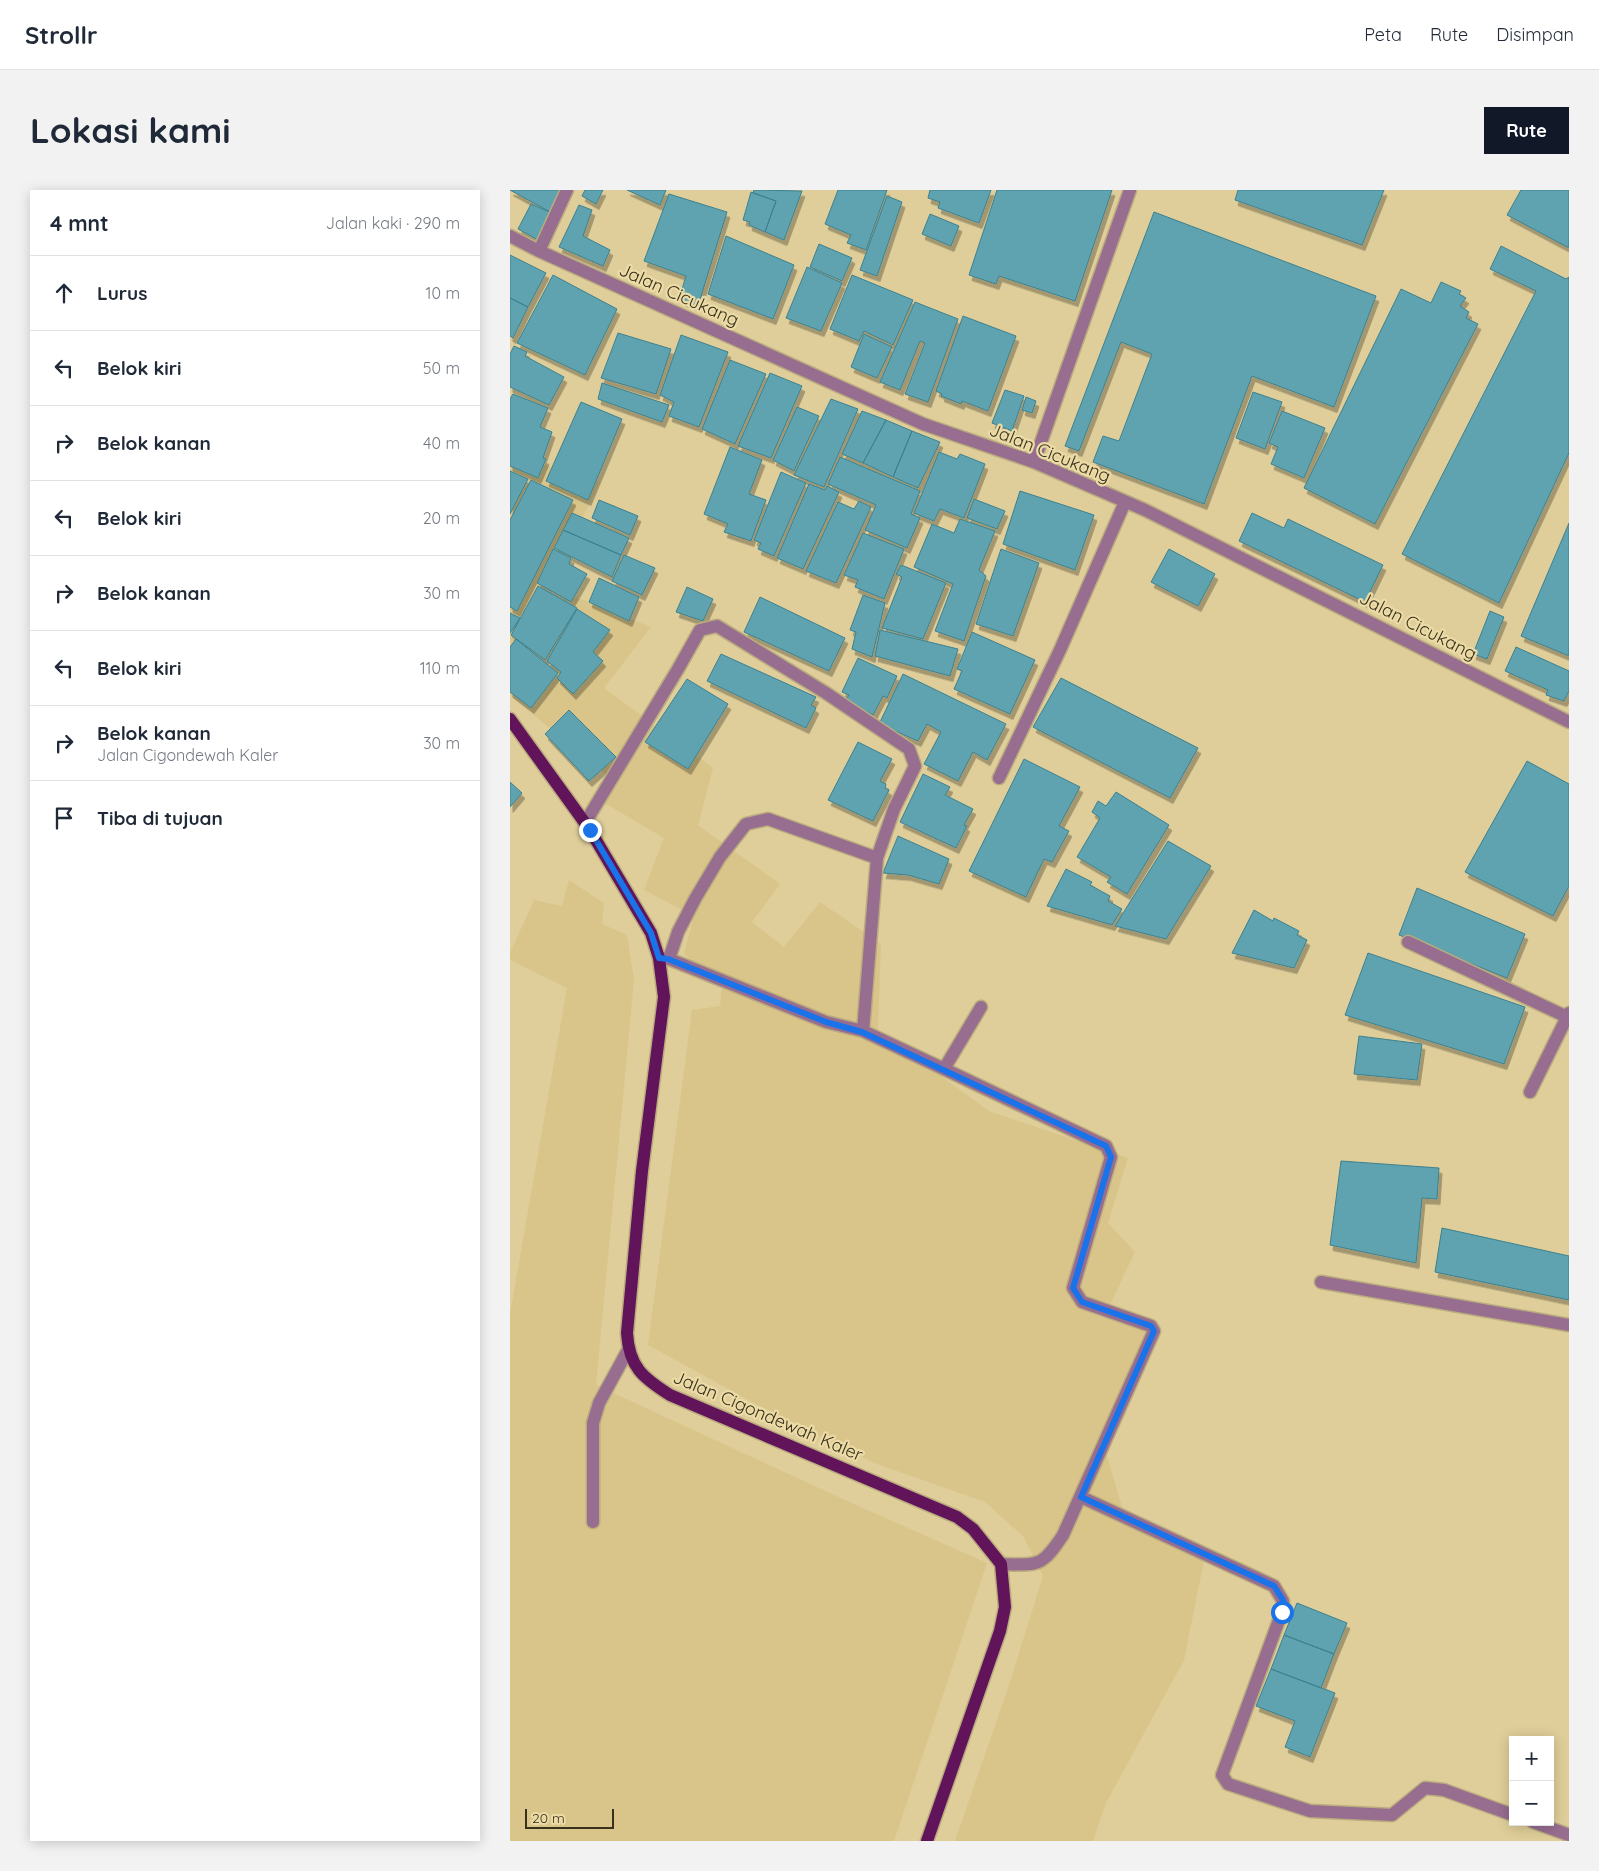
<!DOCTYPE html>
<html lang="id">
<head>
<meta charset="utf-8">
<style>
  body { margin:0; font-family:Quicksand,sans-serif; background:#f2f2f3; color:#1f2937 }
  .controls { position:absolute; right:15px; bottom:15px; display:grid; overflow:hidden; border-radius:0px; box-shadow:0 2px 12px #0003 }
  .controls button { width:45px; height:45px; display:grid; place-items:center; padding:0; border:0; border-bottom:1px solid #e0e1e3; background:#fff; color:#1f2937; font:25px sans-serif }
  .scale { position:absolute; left:15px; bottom:12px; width:89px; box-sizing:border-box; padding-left:5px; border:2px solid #38321c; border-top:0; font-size:14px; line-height:18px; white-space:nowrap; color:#38321c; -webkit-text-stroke:4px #ecdba6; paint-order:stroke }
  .stop { position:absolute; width:15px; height:15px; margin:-11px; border:4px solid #1a73e8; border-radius:50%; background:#fff }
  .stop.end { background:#1a73e8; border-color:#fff; box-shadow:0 1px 5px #0008 }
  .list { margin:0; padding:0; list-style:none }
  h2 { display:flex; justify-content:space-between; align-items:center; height:65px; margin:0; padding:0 20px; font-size:21px }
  h2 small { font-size:16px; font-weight:400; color:#747a83 }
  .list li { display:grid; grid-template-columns:32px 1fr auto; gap:15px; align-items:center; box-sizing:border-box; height:75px; padding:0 20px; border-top:1px solid #e0e1e3 }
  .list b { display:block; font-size:19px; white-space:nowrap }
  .list p { margin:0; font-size:16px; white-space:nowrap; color:#747a83 }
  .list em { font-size:16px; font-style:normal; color:#747a83 }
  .icon { flex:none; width:28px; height:28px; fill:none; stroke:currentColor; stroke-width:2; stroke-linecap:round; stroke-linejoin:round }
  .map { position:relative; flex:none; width:1059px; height:1651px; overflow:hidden; border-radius:0px }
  header { display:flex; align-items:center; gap:30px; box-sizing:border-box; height:70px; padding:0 25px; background:#fff; border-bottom:1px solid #e0e1e3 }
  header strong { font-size:24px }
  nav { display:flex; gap:28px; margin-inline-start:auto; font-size:18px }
  .intro { display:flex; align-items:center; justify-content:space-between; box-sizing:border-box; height:120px; padding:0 30px }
  h1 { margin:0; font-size:35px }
  .button { padding:12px 22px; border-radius:0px; background:#111827; color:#fff; font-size:18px; font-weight:700 }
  main { display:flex; gap:30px; padding:0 30px }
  aside { flex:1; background:#fff; border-radius:0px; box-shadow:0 2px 12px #0003 }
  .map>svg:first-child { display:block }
  .built { fill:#d9c589 }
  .building { fill:#5ea2b0; stroke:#3d818f; filter:url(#shadow) }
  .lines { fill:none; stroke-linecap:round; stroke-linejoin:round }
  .minor-casing { stroke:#baac7e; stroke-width:15 }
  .major-casing { stroke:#baac7e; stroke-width:15 }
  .minor { stroke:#976d90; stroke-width:12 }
  .major { stroke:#61145a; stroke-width:12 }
  .route { stroke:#1a73e8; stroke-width:6 }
  .labels { text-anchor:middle; stroke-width:4.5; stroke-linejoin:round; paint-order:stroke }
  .street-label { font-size:18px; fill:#38321c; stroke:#ecdba6 }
</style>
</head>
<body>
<header>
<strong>Strollr</strong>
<nav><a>Peta</a><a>Rute</a><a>Disimpan</a></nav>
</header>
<div class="intro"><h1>Lokasi kami</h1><a class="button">Rute</a></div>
<main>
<aside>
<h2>4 mnt<small>Jalan kaki · 290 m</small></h2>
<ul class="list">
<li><svg class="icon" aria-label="ahead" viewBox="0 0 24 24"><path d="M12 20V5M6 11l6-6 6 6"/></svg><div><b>Lurus</b></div><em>10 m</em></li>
<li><svg class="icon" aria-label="left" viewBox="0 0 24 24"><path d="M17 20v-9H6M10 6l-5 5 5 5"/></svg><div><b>Belok kiri</b></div><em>50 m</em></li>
<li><svg class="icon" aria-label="right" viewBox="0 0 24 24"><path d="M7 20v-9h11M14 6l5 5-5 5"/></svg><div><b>Belok kanan</b></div><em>40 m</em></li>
<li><svg class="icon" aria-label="left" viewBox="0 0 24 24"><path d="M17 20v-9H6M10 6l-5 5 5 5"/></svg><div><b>Belok kiri</b></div><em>20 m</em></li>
<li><svg class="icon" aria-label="right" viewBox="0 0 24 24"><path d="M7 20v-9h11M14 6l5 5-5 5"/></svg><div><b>Belok kanan</b></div><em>30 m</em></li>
<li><svg class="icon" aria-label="left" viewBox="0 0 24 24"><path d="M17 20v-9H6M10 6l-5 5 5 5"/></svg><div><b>Belok kiri</b></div><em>110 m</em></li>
<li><svg class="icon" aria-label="right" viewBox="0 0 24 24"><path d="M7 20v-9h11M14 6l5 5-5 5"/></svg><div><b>Belok kanan</b><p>Jalan Cigondewah Kaler</p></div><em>30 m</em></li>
<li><svg class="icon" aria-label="arrive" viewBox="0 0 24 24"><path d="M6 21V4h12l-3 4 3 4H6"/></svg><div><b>Tiba di tujuan</b></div></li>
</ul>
</aside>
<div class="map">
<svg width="1059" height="1651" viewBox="0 0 1059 1651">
  <defs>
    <filter id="shadow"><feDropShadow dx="3" dy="5.5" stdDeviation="0" flood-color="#0004"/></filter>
  </defs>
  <rect width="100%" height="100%" fill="#dfce99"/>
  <!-- built -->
  <path class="built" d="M0 264 90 292 39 396 141 437 94 498 203 578 188 635 270 694 242 732 274 757 310 712 371 754 368 840 479 921 618 968 598 1033 625 1062 598 1119 637 1136 627 1196 595 1259 612 1317 695 1365 674 1470 596 1613 583 1651H445L499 1495 533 1386 513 1346 475 1312 367 1274 242 1212 138 1155 182 820 210 816 212 796 174 764 184 726 134 700 154 648 96 614 102 590 0 505Z
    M59 690 94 713 92 734 117 745 124 790 86 1195 337 1311 477 1373 384 1651H0V1124L57 798 0 770V763L24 710 52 716Z"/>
  <!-- building -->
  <path class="building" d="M0 0H51L42 23Z
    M75 0H93L86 14 72 6Z
    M117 0H156L150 15Z
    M244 0 292 1 274 50 255 42 266 11 243 3Z
    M328 0H377L356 60 337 53 341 45 315 34Z
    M420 0H481L469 33 428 18 430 12 418 8Z
    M487 0H602L565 111 489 86 486 94 459 85Z
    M728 0H874L852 55 725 10Z
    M1011 0H1059V58L997 25Z
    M241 2 266 11 255 42 239 35 240 32 233 30Z
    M159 4 217 22 188 116 169 109 176 86 134 71Z
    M377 6 392 12 367 86 350 80Z
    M21 14 42 23 30 51 8 39Z
    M69 15 82 20 73 46 100 60 93 76 49 57Z
    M644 22 866 106 824 217 742 186 694 314 583 272 593 246 609 251 642 164 611 152 569 261 555 256Z
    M420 24 449 36 441 56 412 44Z
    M216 46 284 75 263 129 198 104Z
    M309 54 342 68 332 91 300 77Z
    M991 56 1056 89 1059 87V263L989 413 892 364 1026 101 980 79Z
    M0 65 36 83 18 117 0 108Z
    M297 77 332 93 311 141 276 128Z
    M43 85 107 119 75 185 7 153Z
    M342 85 403 110 383 155 354 141 349 151 320 139Z
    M931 92 951 101 949 104 956 108 950 116 959 122 956 128 968 134 865 334 794 298 891 99 921 113Z
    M0 108 18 117 3 148 0 146Z
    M405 112 448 129 418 212 395 204 415 153 410 151 390 200 370 192Z
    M453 126 506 146 478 221 452 211 451 214 431 206 432 204 426 201Z
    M108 143 161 159 146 204 91 188Z
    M354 144 382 157 367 188 341 177Z
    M171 145 218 162 189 237 159 226 164 212 150 205Z
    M4 156 17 162 15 166 54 187 39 215 0 197V164Z
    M220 170 256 184 225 254 192 239Z
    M260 183 292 196 261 268 228 256Z
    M92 193 159 215 152 232 88 209Z
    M495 200 514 206 502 241 482 233Z
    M743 202 772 212 755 259 726 248Z
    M3 204 38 218 30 237 42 242 33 268 36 269 28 288 0 276V209Z
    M516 207 526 211 522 223 512 220Z
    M321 209 348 219 314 297 284 285Z
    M71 212 112 229 78 310 36 291Z
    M287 217 309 226 284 281 263 270Z
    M352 221 376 230 353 273 332 264Z
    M772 221 815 238 794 288 761 274 768 257 759 253Z
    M376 230 402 241 383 287 353 273Z
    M402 241 430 252 408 298 383 287Z
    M220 257 252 270 239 304 256 310 241 351 214 342 218 334 194 324Z
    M429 262 447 269 450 264 475 274 454 328 430 319 424 331 404 323Z
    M330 267 410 301 401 324 410 328 397 358 355 340 366 315 318 294Z
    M0 281 18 289 0 324Z
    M271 282 296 293 264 366 248 359 251 353 244 350Z
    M21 290 63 310 7 421 0 417V330Z
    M299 294 315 300 317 296 329 302 293 379 267 368Z
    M510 301 584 325 565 380 493 354Z
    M464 309 495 321 487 339 457 328Z
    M89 310 128 326 120 345 82 328Z
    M349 311 361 317 326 393 296 381 328 312 344 319Z
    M62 323 119 348 111 365 53 340Z
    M742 323 774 338 778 329 873 375 855 412 729 351Z
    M450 329 485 341 469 380 476 386 454 451 425 441 443 394 404 377 422 334 444 343Z
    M1059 333V466L1011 446Z
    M53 340 111 365 102 387 44 358Z
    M353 343 394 359 374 409 345 397 348 390 334 385Z
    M43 359 61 368 59 374 77 384 61 412 27 393Z
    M491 359 529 373 503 446 466 434Z
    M659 359 705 384 688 416 641 392Z
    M114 365 145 378 132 405 102 391Z
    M391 375 436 393 413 449 372 438 392 387 386 384Z
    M89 388 129 407 119 431 79 412Z
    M28 396 67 418 35 470 1 445Z
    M177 397 203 409 193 431 166 422Z
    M353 405 375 413 362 467 342 459 346 442 340 440Z
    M250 407 335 448 319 481 234 442Z
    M67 419 100 440 83 462 93 471 63 504 47 488 51 482 37 471Z
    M980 421 994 427 977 469 963 464Z
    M0 423 10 428 0 443Z
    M370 440 448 459 440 486 365 466Z
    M462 442 525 470 500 524 444 499 452 481 447 479Z
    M6 449 48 483 21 518 0 502V457Z
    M1006 457 1059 481V501L1054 511 1036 505 1038 500 995 481Z
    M211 464 306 507 301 515 306 518 296 538 197 491Z
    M348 468 387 486 377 508 373 506 363 525 335 511 339 505 332 502Z
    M393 484 496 534 477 570 463 562 448 591 414 574 431 542 417 534 408 551 369 534Z
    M551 488 688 558 660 608 523 537Z
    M177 489 218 514 178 579 135 552Z
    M59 520 106 567 79 591 35 544Z
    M348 552 382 569 370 591 376 594 375 598 379 600 363 631 318 610Z
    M514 569 570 597 549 636 559 641 542 672 534 669 516 707 459 681Z
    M1017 571 1059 594V696L1043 726 955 682Z
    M413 584 440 597 435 605 463 619 454 635 457 636 446 658 390 632Z
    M0 592 12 603 0 617Z
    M606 602 659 635 617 704 597 692 601 687 567 667 590 628 582 622 588 611 596 616Z
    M388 646 439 669 429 694 398 685 373 683Z
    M658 651 701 676 656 749 605 736Z
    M556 679 582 692 580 695 600 706 598 711 612 719 602 735 537 716Z
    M907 698 1015 744 997 788 889 745Z
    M744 720 763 731 764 728 789 741 787 745 797 750 784 778 722 763Z
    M858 763 1015 817 994 874 835 825Z
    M849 846 912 854 907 890 844 884Z
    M831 971 929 978 927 1009 912 1008 906 1073 820 1055Z
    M932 1038 1059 1066V1110L925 1082Z
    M787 1413 837 1433 824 1464 774 1445Z
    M774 1445 824 1464 811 1498 761 1479Z
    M761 1479 825 1503 800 1567 775 1557 785 1531 746 1516Z"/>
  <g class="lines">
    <!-- minor casing -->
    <g class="minor-casing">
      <path id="minor" d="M0 46 29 61 413 234 524 272 635 320 1059 532
        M29 61 57 0
        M524 272 620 0
        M489 588 550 460 615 312
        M75 633 168 479 190 440 207 436 316 503 399 559 405 576 384 619 367 668
        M898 752 1057 827
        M149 768 159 769 316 832 353 841 367 668 258 629 236 634 210 667 185 709 168 742 159 769
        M353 841 434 879 471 817
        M434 879 596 956 601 967 563 1098 572 1112 641 1136 644 1141 553 1345C532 1377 529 1375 491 1374
        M1020 902 1059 823
        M811 1092 1059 1135
        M571 1307 764 1396 773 1411 772 1422 712 1585 718 1594 800 1621 882 1625 915 1598 934 1600 1003 1625
        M83 1332V1233L89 1213 118 1160
        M1023 1632 1059 1645"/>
    </g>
    <!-- major casing -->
    <g class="major-casing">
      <path id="major" d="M0 529 80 640 141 743 149 768 154 807 132 981 117 1143C119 1177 133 1188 160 1205L447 1327 463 1339 491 1374 495 1417 490 1441 417 1651"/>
    </g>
    <!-- minor -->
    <use href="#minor" class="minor"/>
    <!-- major -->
    <use href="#major" class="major"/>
  </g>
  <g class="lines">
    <!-- route -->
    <path class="route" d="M80 640 141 743 149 768 158 769 316 832 352 842 596 956 601 967 563 1098 572 1112 641 1136 644 1141 571 1307 764 1396 773 1410 772 1422"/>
  </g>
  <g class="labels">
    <!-- street labels -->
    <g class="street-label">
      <text transform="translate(169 105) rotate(24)" y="6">Jalan Cicukang</text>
      <text transform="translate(540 263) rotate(22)" y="6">Jalan Cicukang</text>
      <text transform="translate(908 436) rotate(27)" y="6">Jalan Cicukang</text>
      <text transform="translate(258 1226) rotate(23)" y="6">Jalan Cigondewah Kaler</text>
    </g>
  </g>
</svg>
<div class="controls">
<button>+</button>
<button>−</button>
</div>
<div class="scale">20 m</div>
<div class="stop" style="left:772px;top:1422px"></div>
<div class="stop end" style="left:80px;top:640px"></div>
</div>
</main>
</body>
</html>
